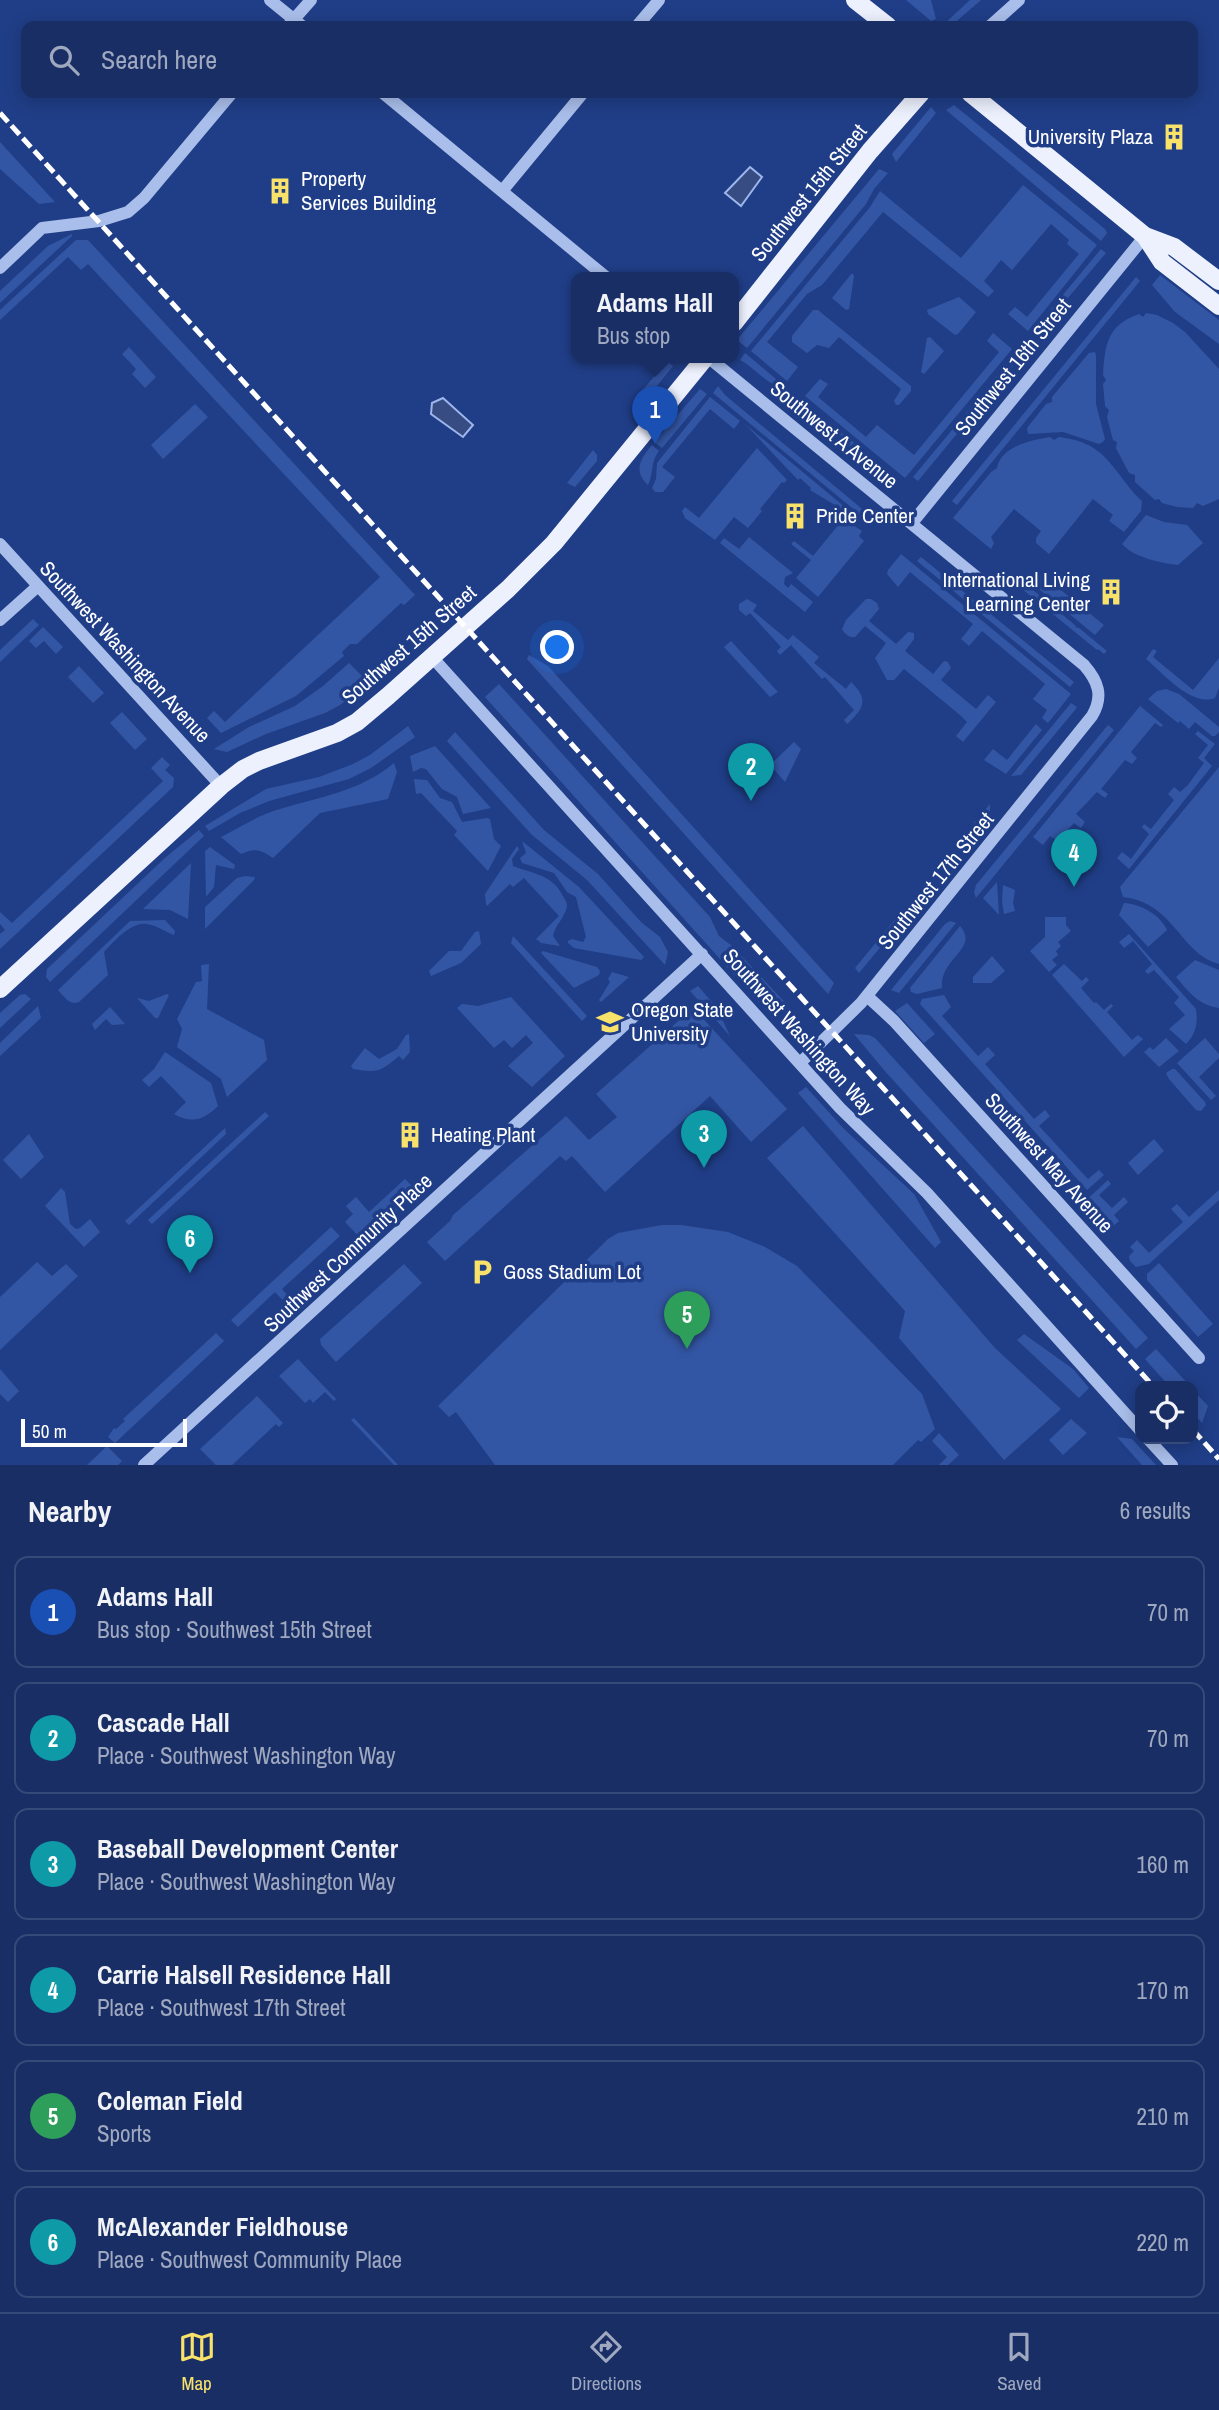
<!DOCTYPE html>
<html lang="en">
<head>
<meta charset="utf-8">
<style>
  body { margin:0; font-family:"Archivo Narrow",sans-serif; background:#253a6e; color:#f1f3f6 }
  .controls { position:absolute; right:21px; bottom:21px; display:grid; overflow:hidden; border-radius:14px; box-shadow:0 4px 18px #0003 }
  .controls button { width:63px; height:63px; display:grid; place-items:center; padding:0; border:0; border-bottom:2px solid #364a79; background:#182e65; color:#f1f3f6; font:35px sans-serif }
  .scale { position:absolute; left:21px; bottom:18px; width:166px; box-sizing:border-box; padding-left:7px; border:4px solid #fff; border-top:0; font-size:19px; line-height:24px; white-space:nowrap; color:#fff; -webkit-text-stroke:5px #203e87; paint-order:stroke }
  .you { position:absolute; left:558px; top:648px; width:24px; height:24px; margin:-18px; border:5px solid #fff; border-radius:50%; background:#1a73e8; box-shadow:0 0 0 10px #1a73e833 }
  .badge { display:grid; place-items:center; width:46px; height:46px; border-radius:50%; background:#f8e26a; color:#fff; font-size:23px; font-weight:700 }
  .pin { position:absolute; translate:-50% -58px; filter:drop-shadow(0 2px 4px #0008) }
  .pin::after { content:''; position:absolute; top:37px; width:24px; height:21px; background:inherit; clip-path:polygon(0 0,100% 0,50% 100%) }
  .popup { position:absolute; left:571px; top:272px; width:168px; height:91px; box-sizing:border-box; display:grid; place-content:center; border-radius:14px; background:#182e65; filter:drop-shadow(0 2px 5px #0005); font-size:23px; white-space:nowrap; color:#9fa8bf }
  .popup b { font-size:26px; color:#f1f3f6 }
  .popup::after { content:''; position:absolute; left:50%; top:100%; margin-left:-14px; border:14px solid transparent; border-top-color:#182e65 }
  .list { margin:0; padding:0; list-style:none }
  h2 { display:flex; justify-content:space-between; align-items:center; height:91px; margin:0; padding:0 28px; font-size:30px }
  h2 small { font-size:23px; font-weight:400; color:#9fa8bf }
  .list li { display:grid; grid-template-columns:46px 1fr auto; gap:21px; align-items:center; box-sizing:border-box; height:112px; margin:0 14px 14px; padding:0 14px; border:2px solid #364a79; border-radius:14px }
  .list b { display:block; font-size:26px; white-space:nowrap }
  .list p { margin:0; font-size:23px; white-space:nowrap; color:#9fa8bf }
  .list em { font-size:23px; font-style:normal; color:#9fa8bf }
  .icon { flex:none; width:38px; height:38px; fill:none; stroke:currentColor; stroke-width:2; stroke-linecap:round; stroke-linejoin:round }
  .map { position:relative; flex:none; width:1219px; height:1465px; overflow:hidden }
  .search { position:absolute; background:#182e65; box-shadow:0 4px 18px #0003; left:21px; right:21px; top:21px; height:77px; display:flex; align-items:center; gap:18px; box-sizing:border-box; padding:0 24px; border-radius:14px; color:#9fa8bf; font-size:26px }
  .sheet { height:847px; background:#182e65 }
  nav { display:flex; justify-content:space-around; align-items:center; box-sizing:border-box; height:98px; border-top:2px solid #364a79; background:#182e65; font-size:19px; color:#9fa8bf }
  nav a { display:grid; justify-items:center; gap:4px }
  nav .on { color:#f8e26a }
  .map>svg:first-child { display:block }
  .green { fill:#3356a4 }
  .water { fill:#364c82; stroke:#9db6eb; stroke-width:2 }
  .lines { fill:none; stroke-linecap:round; stroke-linejoin:round }
  .minor { stroke:#a9beea; stroke-width:12 }
  .major { stroke:#edf1fe; stroke-width:18 }
  .rail { stroke:#fff; stroke-width:5; stroke-dasharray:12 5; stroke-linecap:butt }
  .labels { text-anchor:middle; stroke-width:7; stroke-linejoin:round; paint-order:stroke }
  .poi-label { font-size:21px; fill:#fff; stroke:#203e87; text-anchor:start }
  .street-label { font-size:21px; fill:#fff; stroke:#203e87 }
</style>
</head>
<body>
<div class="map">
<svg width="1219" height="1465" viewBox="0 0 1219 1465">
  <rect width="100%" height="100%" fill="#203e87"/>
  <!-- green -->
  <path class="green" d="M906 0H931L936 19 931 21Z
    M970 0H981L951 26 944 24Z
    M954 105 1105 229 1107 233 1101 241 946 110Z
    M931 107 936 113 896 162 892 154Z
    M0 142 55 202 39 204 0 169Z
    M879 169 888 173 874 189 866 204 747 348 737 340Z
    M1023 185 1097 245 1028 331 1008 314 1015 307 1027 317 1079 254 1067 244 1069 240 1051 224 1012 270 1001 260 984 281 994 291 988 297 883 212 822 285 807 294 767 342 798 367 787 381 751 351 870 207 880 191 961 258Z
    M72 234V236L0 303V291L48 246Z
    M76 240H88L415 595 404 605 401 603 357 644H350L342 652 344 656 296 696 221 733 207 718 214 711 225 722 380 577 88 264 81 270 68 257 0 320V310Z
    M1101 249 1106 253 1039 332H1032Z
    M852 273 854 276 849 309 846 310 832 298Z
    M1160 275 1219 320V344L1175 312 1152 285Z
    M1136 277 1140 281 957 505 952 501Z
    M959 297 976 312 958 334 955 335 928 314 927 310Z
    M813 310H818L911 386V391L899 405H896L894 401 901 389 839 337 829 348 817 345 807 353 792 342V336Z
    M1146 313 1157 315 1173 323 1185 332 1219 369V499L1203 506 1197 503 1193 508 1177 507 1162 503 1159 499 1155 500 1135 482V475L1129 473 1116 448 1117 442 1113 440 1107 417 1109 410 1105 406 1103 384 1106 380 1103 375C1105 345 1107 325 1139 314L1143 317Z
    M993 333 1012 349 905 478 805 396 820 379 828 384 818 397 866 437 877 425 914 455 999 352 987 341Z
    M930 337 944 351 924 374 921 372 927 338Z
    M129 347 156 377 145 388 132 374 136 369 122 354Z
    M1095 352 1096 356V404L1105 439 1103 442 1099 444 1063 432 1028 434 1027 428 1046 404 1052 402V397L1089 353Z
    M745 353 783 385 780 387C765 383 754 367 740 360Z
    M1016 353V362L918 481 913 477Z
    M667 361 673 366 644 402 637 397Z
    M718 386 725 395 873 518 869 522 713 393Z
    M700 389 707 394 662 448 654 442Z
    M710 397 740 421 734 429 710 409 662 467 675 477 663 492H655L652 488 656 479 657 463Z
    M803 401 898 479 894 483 805 411Z
    M195 404 208 417 163 459 151 445Z
    M746 425 863 522 810 490 811 488 800 478 798 480Z
    M1050 437 1054 440 1059 437C1109 443 1111 471 1142 501L1141 511 1124 532 1109 521 1113 515 1093 499 1049 554 1036 543V538L1041 531 1014 509 991 537 994 543 991 549 953 518 991 472 997 468C1001 446 1032 440 1050 437Z
    M652 445 659 451C650 462 654 473 648 485 633 471 640 459 652 445Z
    M757 448 787 480 784 483 782 482 760 509 762 511 748 528 734 517 715 540 685 518 682 511 685 507 699 518Z
    M593 450 597 455V461L575 487 567 483Z
    M822 505 862 531 859 536 864 541 818 597 796 578 811 560 791 544 794 541 813 556 840 523 821 507Z
    M1146 515 1164 522 1187 525 1203 543 1178 565C1160 563 1133 557 1122 544Z
    M749 537 793 573 785 577 784 584 788 588 791 584 813 602 805 612 720 543 724 538 739 549Z
    M901 554 1071 694 1048 723 1042 718 1047 710 1033 699 1045 684 982 631 969 646 961 639 973 624 910 572 898 587 887 574 888 570Z
    M921 557 1074 682 1070 687 917 561Z
    M1014 574 1076 626 1075 627 1079 628 1107 651 1104 654 1098 649 1097 650 1010 579Z
    M1041 574 1104 625 1095 635 1034 585Z
    M747 599 757 605 753 611 788 640 793 635 819 657 814 663 846 689 851 682C870 700 863 709 847 724L844 720 854 710 825 677 822 679 791 645 780 655 777 651 781 647 750 613 746 616 739 610V604Z
    M866 599H871L877 603 879 609 869 621 896 644 908 632 914 633V639L905 651 933 674 944 661 948 662 951 668 941 680 976 709 988 695 996 702 963 742 956 736 967 722 960 715 904 669 894 680H887L875 658 886 643 865 626 855 637C849 638 845 634 842 629L846 620Z
    M33 619 39 625 0 662V650Z
    M43 627 63 647 56 654 44 641 36 648 29 641Z
    M731 641 778 692 770 697 724 647Z
    M1153 649 1157 651 1153 657 1193 690 1219 658V688L1215 698C1191 707 1163 673 1146 659Z
    M529 655 548 666 834 983 828 994 527 659Z
    M349 663 369 683 340 705 325 713 266 734 227 752 214 749 249 727 295 706 323 686Z
    M79 666 104 693 93 703 68 677Z
    M499 684 710 917 719 936 732 946 794 1012 775 1007 765 1009 485 697Z
    M1166 689 1179 694 1219 727V732L1215 736H1212L1195 722 1189 729 1180 721 1178 723 1148 699 1157 691Z
    M1071 703 1077 707 1075 710 1021 775 1011 776Z
    M1140 706 1163 725 1161 727 1155 723 1131 752 1137 758 1132 764 1125 760 1101 789 1108 794 1105 798 1097 792 1076 814 1085 822 1081 828 1074 823 1059 839V842L1050 836 1043 845 1033 837Z
    M122 712 147 739 135 750 110 723Z
    M1036 724 1042 730 1006 774 984 760 993 749 1007 760Z
    M1108 725 1114 730 976 898 974 892 976 885Z
    M408 726 415 737 371 768 349 779 269 801 240 813 209 831 205 826 266 789 319 777 353 764 370 755Z
    M1198 731 1215 744 1204 758 1212 766 1129 869 1117 858 1122 852 1131 859 1149 834 1142 827 1144 824 1151 829 1174 800 1168 794 1174 787 1180 792 1188 785 1204 763 1198 758 1208 745 1195 734Z
    M455 732 544 830 598 874 641 922 660 937 668 952 665 965 587 880 532 835 447 741Z
    M794 742 801 749 785 782 770 765Z
    M435 746 491 808 463 814 457 797 442 789 426 769 421 768 413 772 410 756Z
    M162 757 170 765 165 770 174 778 173 787 0 949V934L5 930 0 924V912L12 923 163 781 151 768Z
    M394 763 397 772 388 799 320 813 273 858C260 849 254 848 241 854L221 837C240 827 259 815 280 809 322 796 359 792 394 763Z
    M1219 767V964C1179 953 1175 903 1123 897L1120 887Z
    M414 779 427 780 440 798 452 802 462 822 487 818 490 819 494 839 501 846 488 871 454 835 457 831 421 793 416 794Z
    M990 804V815L960 852 954 847Z
    M199 830 204 836 50 982 46 977 47 969 166 857Z
    M522 841 579 887 644 957 641 960 574 948 568 943V941L572 939 583 942 586 937 576 897 567 892 554 873 522 863 520 858 526 853Z
    M517 846 519 849 512 859 513 866C533 874 552 874 563 896 565 900 567 902 567 906 566 916 555 925 553 936L560 946 541 943 536 939 559 916 524 878 513 887 510 884 487 906 486 904 485 894Z
    M210 847 235 865 234 869 216 865 214 887 206 897 205 851Z
    M191 863 188 919 170 910 143 909Z
    M245 876 255 877 254 880 205 929V907L237 878Z
    M997 882 999 915 983 898Z
    M1003 885 1015 890 1013 903 1015 911 1004 914 1002 902Z
    M1124 903C1140 904 1160 914 1167 930L1148 947 1119 915Z
    M897 917 902 921 859 973 855 968Z
    M1045 917H1066V925L1071 931 1058 942 1061 946 1056 951 1058 955 1052 960 1057 965 1049 972 1030 951 1045 937Z
    M165 920 175 931 174 935C166 932 156 925 147 924 130 922 115 941 104 952L108 975 79 1002C69 1006 64 996 58 990L130 921Z
    M950 921 956 923 899 993 891 990 945 924Z
    M960 926C980 949 939 958 942 988L917 994 911 992 910 988Z
    M479 931 481 944 461 963 431 976 429 971 449 951H461L475 932Z
    M1129 934 1196 1009C1198 1023 1196 1034 1186 1044L1169 1029 1185 1015 1174 1003 1179 997 1154 970 1148 974 1145 971 1152 964 1133 941 1124 948 1119 942Z
    M513 936 587 1016 582 1021 511 943Z
    M543 951 597 967 600 971 599 975 574 988 541 953Z
    M992 956 1005 971 991 983H973V977Z
    M1195 960 1219 970V1008C1198 1005 1189 992 1176 977Z
    M209 964 207 1009 264 1040 267 1060 227 1097 221 1079 177 1047 182 1029 177 1019 196 982 202 981 201 965Z
    M1064 964 1082 981 1086 977 1089 980 1081 988 1094 1003 1096 1002 1104 1010 1111 1004 1113 1006 1107 1012 1132 1040 1138 1035 1143 1039 1124 1057 1052 975Z
    M612 972 629 977 601 1002 599 1000 610 982 608 979Z
    M698 986 717 1008 730 1036 690 991Z
    M25 994 31 999 0 1028V1013L20 995Z
    M167 994 169 995 158 1018H155L137 998 149 1001Z
    M944 995 951 1007 942 1016 978 1056 988 1047 995 1055 985 1064 1034 1119 1045 1110 1050 1116 1039 1126 1088 1179 1099 1170 1104 1175 1087 1190 920 1004 922 999Z
    M511 997 565 1056 532 1087 508 1066 533 1043 526 1035 512 1048 504 1040 494 1048 457 1008 462 1004 478 1006Z
    M907 1003 935 1034 924 1043 895 1011Z
    M38 1006 41 1018 0 1056V1043Z
    M110 1007 125 1024 112 1025 106 1019 95 1030 92 1024Z
    M693 1008 787 1109 751 1142 710 1096 605 1192 572 1156 566 1161 560 1156 445 1261 427 1242 450 1221 453 1215 566 1116 589 1140 617 1117 596 1094Z
    M409 1034 410 1052 403 1060 399 1056C380 1072 378 1073 353 1069L351 1066 365 1048 379 1059 397 1049 406 1035Z
    M854 1034 869 1035 875 1038 1148 1338 1136 1349 884 1070Z
    M1166 1038 1179 1051 1159 1067 1144 1052 1150 1047 1153 1050Z
    M1205 1038 1219 1054V1058L1199 1077 1216 1096 1211 1100 1177 1063Z
    M165 1052 211 1083 218 1106C204 1120 192 1124 174 1114L186 1102 161 1076 149 1087 142 1080 154 1069Z
    M1172 1069H1175L1205 1102 1206 1105 1201 1111 1196 1110 1169 1079 1166 1073Z
    M806 1087 844 1129 914 1194 941 1242 935 1248 798 1093Z
    M265 1112 269 1116 152 1224 148 1220Z
    M803 1126 995 1348 1061 1409 1004 1460 899 1338 905 1311 767 1158Z
    M225 1128 226 1134 129 1225 125 1221Z
    M29 1134 44 1157 21 1179 3 1160Z
    M1154 1139 1164 1151 1138 1175 1128 1163Z
    M405 1179 418 1192 364 1242 345 1222 353 1214 346 1206 356 1197 369 1212Z
    M1108 1180 1111 1184 1099 1195 1112 1208 1124 1197 1128 1202 1114 1215 1119 1221 1112 1227 1105 1221 1098 1225 1083 1208V1203Z
    M61 1188 65 1192 70 1224 76 1229 80 1228 90 1219 100 1232 84 1247 45 1206Z
    M1219 1190V1200L1149 1264 1136 1267 1130 1261 1129 1256 1134 1251 1130 1247 1137 1240 1149 1253 1183 1222 1171 1209 1177 1204 1189 1217Z
    M662 1225H681L728 1232 765 1247 797 1266 922 1394 935 1429 921 1442 918 1440 893 1465H495L456 1412 449 1417 438 1406 608 1239 618 1233Z
    M331 1227 340 1236 282 1289 295 1304 290 1308 275 1292 238 1327 231 1320Z
    M37 1262 52 1276 66 1264 78 1276 0 1350V1297Z
    M1159 1263 1213 1324 1198 1337 1147 1280V1274Z
    M404 1264 422 1283 336 1362 321 1345 320 1339Z
    M216 1333 224 1341 115 1443 108 1437 114 1428 116 1429 125 1421 123 1419Z
    M1024 1334 1073 1369 1089 1388 1079 1398 1017 1340Z
    M1156 1349 1190 1386H1169L1145 1359Z
    M298 1359 336 1399 334 1401 325 1392 313 1403 310 1399 305 1403 279 1376Z
    M0 1369 19 1391 8 1402 0 1394Z
    M1193 1390 1208 1406 1202 1423 1193 1413Z
    M257 1396 283 1423 279 1427 276 1424 232 1465H216L200 1449Z
    M354 1418 398 1465H394L351 1420Z
    M1071 1419 1087 1433 1063 1455 1049 1440Z
    M939 1433 959 1455 948 1465H939L947 1457 932 1441Z
    M1117 1437 1132 1439 1156 1465H1142Z
    M107 1446 122 1461 118 1465H87Z"/>
  <!-- water -->
  <path class="water" d="M750 167 762 177 741 206 725 193Z
    M443 398 473 425 463 437 431 414 432 403Z"/>
  <g class="lines">
    <!-- minor -->
    <path class="minor" d="M270 0 302 26
      M288 26 311 0
      M637 26 659 0
      M990 26 1019 0
      M383 93 607 278
      M502 191 583 93
      M0 268 42 228 99 221 128 212 144 198 232 93
      M709 358 1084 665C1098 681 1104 696 1092 716L861 1003 800 1063
      M912 523 1145 236
      M0 544 221 786
      M0 620 38 586
      M432 657 840 1108 927 1193 1140 1430
      M867 996 894 1021 1199 1358
      M1148 1439 1172 1465
      M144 1465 702 954"/>
    <!-- major -->
    <path class="major" d="M855 0 888 26
      M970 93 1145 236 1162 262 1219 306
      M1145 236 1174 247 1219 281
      M734 323 870 151 921 93
      M0 989 221 786 243 769 259 761 337 733 357 722 388 696 508 589 554 543 705 358"/>
    <!-- rail -->
    <path class="rail" d="M0 113 1153 1386
      M1193 1430 1219 1459"/>
  </g>
  <!-- icons -->
  <defs>
    <g id="building-bare" transform="scale(2.1)"><path d="M-4-6H4V6H1V3H-1V6H-4ZM-2.5-4.3h1.7v1.8h-1.7ZM.8-4.3h1.7v1.8H.8ZM-2.5-1h1.7V.8h-1.7ZM.8-1h1.7V.8H.8Z" fill="#f8e26a" stroke="#203e87" stroke-width="2.5" paint-order="stroke"/></g>
    <g id="university-bare" transform="scale(2.1)"><path d="M0-5L7-2L0 1L-7-2ZM-4 1L0 2.5L4 1V4Q0 6-4 4Z" fill="#f8e26a" stroke="#203e87" stroke-width="2.5" paint-order="stroke"/></g>
    <g id="parking-bare" transform="scale(2.1)"><path d="M-3.5-5.5H1a3.5 3.5 0 0 1 0 7H-1V5.5H-3.5ZM-1-3.4V-.6H.8a1.4 1.4 0 0 0 0-2.8Z" fill="#f8e26a" stroke="#203e87" stroke-width="2.5" paint-order="stroke"/></g>
  </defs>
  <g fill-rule="evenodd">
    <use href="#building-bare" x="1174" y="137"/>
    <use href="#building-bare" x="280" y="191"/>
    <use href="#building-bare" x="795" y="516"/>
    <use href="#building-bare" x="1111" y="592"/>
    <use href="#university-bare" x="610" y="1022"/>
    <use href="#building-bare" x="410" y="1135"/>
    <use href="#parking-bare" x="482" y="1272"/>
  </g>
  <g class="labels">
    <!-- poi labels -->
    <g class="poi-label">
      <text x="1153" y="144" text-anchor="end">University Plaza</text>
      <text x="301" y="186">Property<tspan x="301" dy="24">Services Building</tspan></text>
      <text x="816" y="523">Pride Center</text>
      <text x="1090" y="587" text-anchor="end">International Living<tspan x="1090" dy="24">Learning Center</tspan></text>
      <text x="631" y="1017">Oregon State<tspan x="631" dy="24">University</tspan></text>
      <text x="431" y="1142">Heating Plant</text>
      <text x="503" y="1279">Goss Stadium Lot</text>
    </g>
    <!-- street labels -->
    <g class="street-label">
      <text transform="translate(809 193) rotate(-51)" y="7">Southwest 15th Street</text>
      <text transform="translate(1013 367) rotate(-51)" y="7">Southwest 16th Street</text>
      <text transform="translate(834 435) rotate(39)" y="7">Southwest A Avenue</text>
      <text transform="translate(409 645) rotate(-41)" y="7">Southwest 15th Street</text>
      <text transform="translate(125 652) rotate(47)" y="7">Southwest Washington Avenue</text>
      <text transform="translate(936 881) rotate(-51)" y="7">Southwest 17th Street</text>
      <text transform="translate(799 1032) rotate(48)" y="7">Southwest Washington Way</text>
      <text transform="translate(1049 1163) rotate(48)" y="7">Southwest May Avenue</text>
      <text transform="translate(348 1253) rotate(-43)" y="7">Southwest Community Place</text>
    </g>
  </g>
</svg>
<div class="controls">
<button><svg class="icon" aria-label="locate" viewBox="0 0 24 24"><circle cx="12" cy="12" r="6"/><path d="M12 2v4M12 18v4M2 12h4M18 12h4"/></svg></button>
</div>
<div class="scale">50 m</div>
<div class="you"></div>
<div class="pin badge" style="left:655px;top:444px;background:#1a4fb4">1</div>
<div class="popup"><b>Adams Hall</b>Bus stop</div>
<div class="pin badge" style="left:751px;top:801px;background:#0f9aa8">2</div>
<div class="pin badge" style="left:704px;top:1168px;background:#0f9aa8">3</div>
<div class="pin badge" style="left:1074px;top:887px;background:#0f9aa8">4</div>
<div class="pin badge" style="left:687px;top:1349px;background:#2e9e5b">5</div>
<div class="pin badge" style="left:190px;top:1273px;background:#0f9aa8">6</div>
<div class="search"><svg class="icon" aria-label="search" viewBox="0 0 24 24"><circle cx="10" cy="10" r="6"/><path d="M15 15l6 6"/></svg>Search here</div>
</div>
<section class="sheet">
<h2>Nearby<small>6 results</small></h2>
<ul class="list">
<li><span class="badge" style="background:#1a4fb4">1</span><div><b>Adams Hall</b><p>Bus stop · Southwest 15th Street</p></div><em>70 m</em></li>
<li><span class="badge" style="background:#0f9aa8">2</span><div><b>Cascade Hall</b><p>Place · Southwest Washington Way</p></div><em>70 m</em></li>
<li><span class="badge" style="background:#0f9aa8">3</span><div><b>Baseball Development Center</b><p>Place · Southwest Washington Way</p></div><em>160 m</em></li>
<li><span class="badge" style="background:#0f9aa8">4</span><div><b>Carrie Halsell Residence Hall</b><p>Place · Southwest 17th Street</p></div><em>170 m</em></li>
<li><span class="badge" style="background:#2e9e5b">5</span><div><b>Coleman Field</b><p>Sports</p></div><em>210 m</em></li>
<li><span class="badge" style="background:#0f9aa8">6</span><div><b>McAlexander Fieldhouse</b><p>Place · Southwest Community Place</p></div><em>220 m</em></li>
</ul>
</section>
<nav>
<a class="on"><svg class="icon" aria-label="map" viewBox="0 0 24 24"><path d="M3 6l6-2 6 2 6-2v14l-6 2-6-2-6 2zM9 4v14M15 6v14"/></svg>Map</a>
<a><svg class="icon" aria-label="directions" viewBox="0 0 24 24"><path d="M12 3l9 9-9 9-9-9zM9 14v-3h6M13 9l2 2-2 2"/></svg>Directions</a>
<a><svg class="icon" aria-label="saved" viewBox="0 0 24 24"><path d="M7 4h10v16l-5-4-5 4z"/></svg>Saved</a>
</nav>
</body>
</html>
